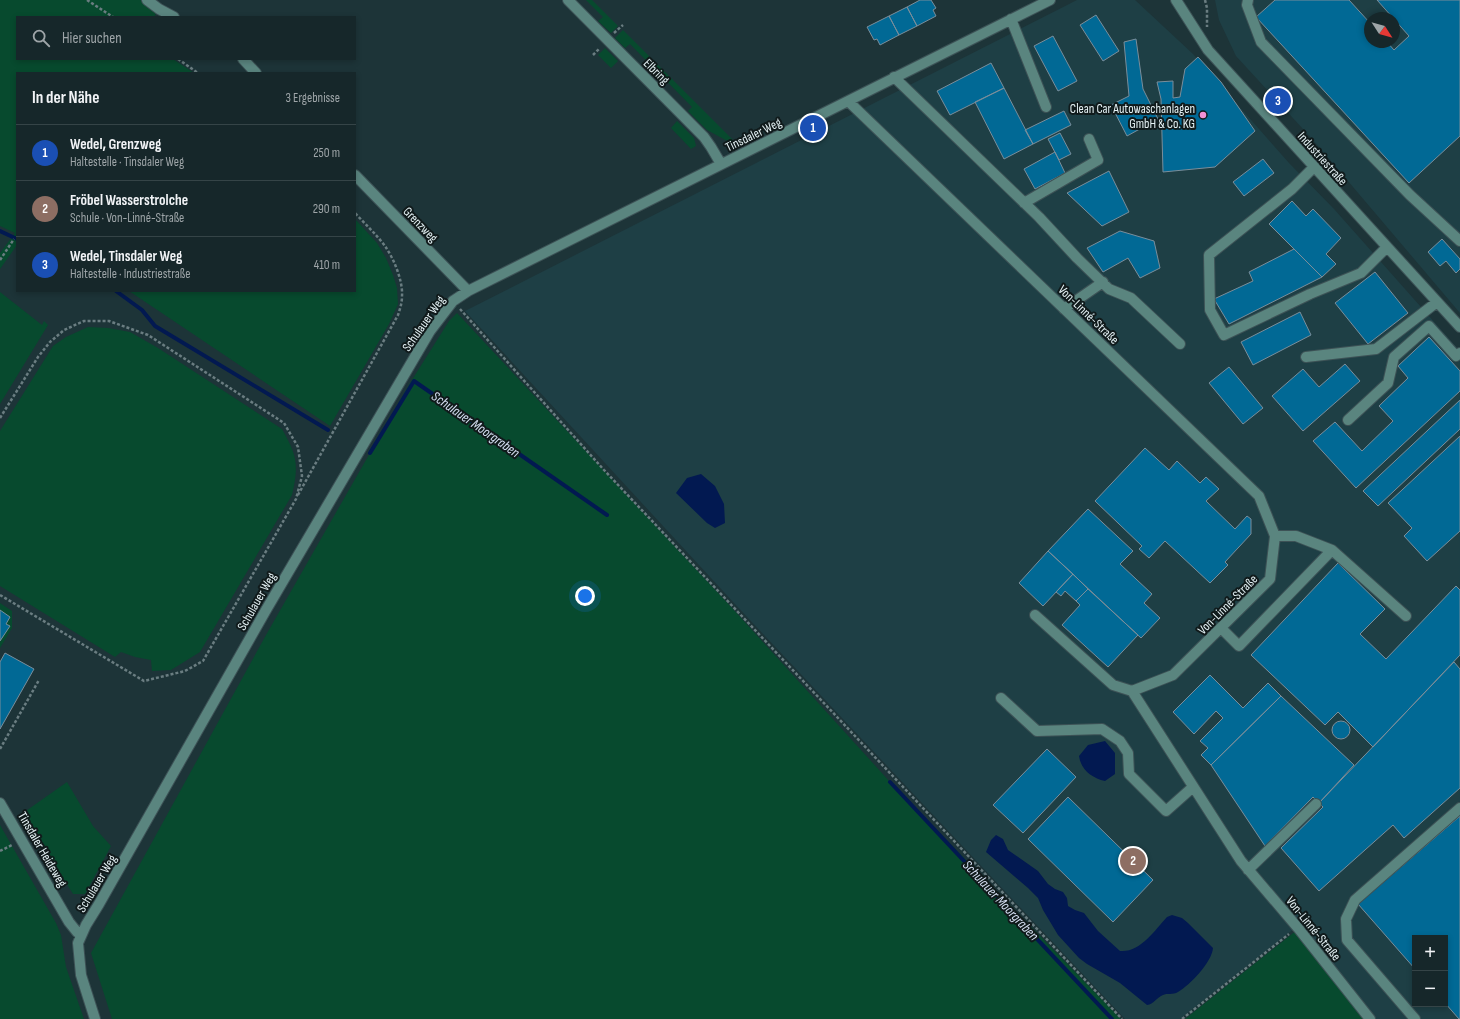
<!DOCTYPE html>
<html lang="de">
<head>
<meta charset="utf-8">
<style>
  body { margin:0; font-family:"Sofia Sans Condensed",sans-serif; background:#1f2f32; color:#f1f3f6 }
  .controls { position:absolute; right:12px; bottom:12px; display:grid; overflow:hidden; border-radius:0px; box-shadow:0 2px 6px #0003 }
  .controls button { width:36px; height:36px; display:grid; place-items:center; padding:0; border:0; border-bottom:1px solid #354447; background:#16272a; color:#f1f3f6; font:20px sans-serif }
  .compass { position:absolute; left:1364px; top:12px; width:36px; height:36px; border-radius:50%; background:#16272a; box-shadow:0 2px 6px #0003; rotate:126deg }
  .you { position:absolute; left:585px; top:596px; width:14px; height:14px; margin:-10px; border:3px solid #fff; border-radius:50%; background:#1a73e8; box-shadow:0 0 0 6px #1a73e833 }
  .badge { display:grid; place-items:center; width:26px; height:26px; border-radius:50%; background:#db2777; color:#fff; font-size:13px; font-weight:700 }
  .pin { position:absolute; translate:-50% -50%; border:2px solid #fff; box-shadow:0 1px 4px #0006 }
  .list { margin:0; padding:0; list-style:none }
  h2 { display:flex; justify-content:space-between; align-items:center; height:52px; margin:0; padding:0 16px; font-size:17px }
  h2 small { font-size:13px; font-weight:400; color:#9ea5a8 }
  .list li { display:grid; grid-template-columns:26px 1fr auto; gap:12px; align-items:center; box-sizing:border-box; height:56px; padding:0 16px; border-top:1px solid #354447 }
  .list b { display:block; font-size:15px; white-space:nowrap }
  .list p { margin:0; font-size:13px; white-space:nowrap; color:#9ea5a8 }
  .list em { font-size:13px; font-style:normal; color:#9ea5a8 }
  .icon { flex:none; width:22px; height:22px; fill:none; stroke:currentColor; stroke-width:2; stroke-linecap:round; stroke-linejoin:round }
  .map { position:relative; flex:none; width:1460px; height:1019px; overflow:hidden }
  .search { position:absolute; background:#16272a; box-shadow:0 2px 6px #0003; left:16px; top:16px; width:340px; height:44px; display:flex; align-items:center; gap:10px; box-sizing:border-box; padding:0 14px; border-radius:0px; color:#9ea5a8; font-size:15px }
  .panel { position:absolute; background:#16272a; box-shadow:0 2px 6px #0003; left:16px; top:72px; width:340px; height:220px; border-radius:0px }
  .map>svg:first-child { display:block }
  .built { fill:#1e3f45; fill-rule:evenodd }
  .green { fill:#074a2e }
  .water { fill:#021951 }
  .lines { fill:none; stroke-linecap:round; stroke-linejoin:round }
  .stream { stroke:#021951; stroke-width:4 }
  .building { fill:#016995; stroke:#7a8e9b }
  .minor-casing { stroke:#3d5256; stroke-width:12 }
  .path { stroke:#6a7d81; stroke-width:2.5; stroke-dasharray:3 2; stroke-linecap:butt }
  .minor { stroke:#5a857f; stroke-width:10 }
  .poi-dot { fill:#f491d4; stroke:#101a1b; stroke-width:1.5 }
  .labels { text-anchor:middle; stroke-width:4; stroke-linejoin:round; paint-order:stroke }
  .street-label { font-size:13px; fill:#e5f2f5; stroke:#101a1b }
  .poi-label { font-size:13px; fill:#e5f2f5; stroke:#101a1b; text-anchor:end }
  .water-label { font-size:14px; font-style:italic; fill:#d5dff2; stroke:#101a1b }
</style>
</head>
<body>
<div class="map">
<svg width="1460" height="1019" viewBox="0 0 1460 1019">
  <rect width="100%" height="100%" fill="#1d3438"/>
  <!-- built -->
  <path class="built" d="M1077 0H1135L1193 54 1289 163 1334 209 1460 351V1019H1368L1295 928 1180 1019H1125L734 603 465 311ZM1415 938H1445V1004H1415Z
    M1215 0H1460V313L1314 141 1236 56 1219 20ZM1370 18H1394V42H1370Z"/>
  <!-- green -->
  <path class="green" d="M0 0H147L159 9 154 17H17V59H173L194 73H17V245L0 269V253L15 233 0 226Z
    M586 0H592L618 26 611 33 598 21 603 17Z
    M623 30 733 140 731 143 707 130 688 111 692 107 630 44 625 48 615 38Z
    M605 48 618 61 611 68 598 55Z
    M677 121 694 138 696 146 691 149 671 128Z
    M355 219 377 243 386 258 393 275 397 288 398 304 389 324 330 426 129 291H355Z
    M0 292 42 325 44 321 48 325 0 404Z
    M457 313 733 609 890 782 1121 1019H112L91 953 266 635 410 383 449 321Z
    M88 327 108 328 130 332 158 348 282 429C297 455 299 465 292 495L200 652 171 670 152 671 151 660 135 657 121 652 115 657 0 586V431L53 346 66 337Z
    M0 603 12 611V628L0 648Z
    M67 782 93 826 111 846 85 894H73L23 813Z
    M0 825 56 923 61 935 66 967 84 1019H0Z
    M1297 930 1369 1019H1185Z"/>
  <!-- water -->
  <path class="water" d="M701 474 715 486 724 504 725 523 715 528 707 523 676 493 687 478Z
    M1105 741 1115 753V774L1105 781C1092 778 1081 770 1079 756L1088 745Z
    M996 835 1003 839 1008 850 1038 871 1048 884 1055 889 1063 892 1067 898 1068 906 1075 910 1084 913 1098 931 1120 951C1140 953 1155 930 1167 917L1172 915 1182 918 1188 923 1213 948C1212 962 1190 985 1178 992 1173 995 1167 993 1163 995 1156 998 1154 1004 1147 1005L1120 983 1087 964 1079 958 1058 935 1043 910 1038 898 1028 888 986 852 991 840Z"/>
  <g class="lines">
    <!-- stream -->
    <path class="stream" d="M0 231 17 239
      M116 291 142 310 155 326 328 430
      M370 453 414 381 607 515
      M890 782 1112 1019"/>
  </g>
  <!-- building -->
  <path class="building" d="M920 0H931L936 8 933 10 936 16 917 26 907 7Z
    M1275 0H1349L1370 23V42H1387L1394 50 1409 36 1377 0H1460V136L1409 183 1256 17Z
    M907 7 917 26 899 35 889 16Z
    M1096 15 1119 51 1103 61 1080 25Z
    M889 16 899 35 880 45 877 39 874 40 867 27Z
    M1053 36 1077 81 1058 91 1034 46Z
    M1136 39 1143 89 1158 119 1127 136 1111 105 1129 96 1124 42Z
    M1198 57 1221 82 1255 131 1215 167 1163 172 1161 99 1157 82 1173 81V98L1180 97 1185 69Z
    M991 63 1004 88 950 115 937 91Z
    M1004 88 1033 144 1004 159 975 102Z
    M1064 111 1071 125 1033 144 1025 130Z
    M1060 133 1071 154 1059 160 1048 139Z
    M1055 152 1065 173 1035 189 1024 169Z
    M1263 159 1274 173 1244 196 1233 182Z
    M1109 171 1129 212 1102 226 1067 193Z
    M1292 201 1306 216 1313 209 1341 238 1326 254 1336 264 1322 277 1269 224Z
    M1120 231 1154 241 1160 268 1140 278 1128 258 1103 272 1087 248Z
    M1442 239 1460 259V269L1456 273 1446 261 1440 266 1428 252Z
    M1294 249 1322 277 1229 324 1214 299 1253 281 1249 272Z
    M1375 272 1408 313 1368 344 1335 303Z
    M1300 312 1311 335 1253 365 1241 342Z
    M1429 337 1460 371V391L1356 488 1313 441 1335 422 1362 451 1393 421 1379 406 1408 378 1398 366Z
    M1345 364 1360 381 1303 431 1272 396 1303 369 1319 387Z
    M1229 367 1263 408 1243 424 1209 383Z
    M1460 400V429L1378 506 1363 491Z
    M1460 436V531L1427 561 1404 536 1412 528 1388 503Z
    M1145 448 1169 470 1177 461 1200 483 1206 477 1219 489 1206 501 1235 529 1247 516 1251 519V534L1225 562 1228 565 1210 583 1165 541 1149 558 1139 549 1142 546 1095 501Z
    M1088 509 1133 551 1120 564 1152 594 1144 603 1160 618 1141 638 1048 551Z
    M1048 551 1073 574 1043 606 1019 583Z
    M1338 563 1385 609 1360 634 1386 659 1456 586 1460 590V655L1373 747 1338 712 1325 725 1251 655Z
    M1073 574 1088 589 1076 601 1065 591 1061 596 1056 592Z
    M1088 589 1138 635 1108 667 1062 625 1080 605 1076 601Z
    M0 610 10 617 6 624 10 626 0 641Z
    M5 653 34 669 0 729V662Z
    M1454 662 1460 669V788L1404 838 1393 825 1319 891 1281 848 1323 807 1319 803Z
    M1210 675 1243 708 1268 683 1281 696 1211 765 1201 755 1208 748 1200 741 1223 718 1216 711 1194 734 1173 712Z
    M1281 696 1354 765 1319 803 1313 797 1265 846 1211 765Z
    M1332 730a9 9 0 1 1 18 0a9 9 0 1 1-18 0Z
    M1047 749 1076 777 1023 833 993 805Z
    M1068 797 1153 880 1113 922 1028 839Z
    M1460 816V1019H1459L1445 1003V938H1415V969L1358 904Z"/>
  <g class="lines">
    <!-- minor casing -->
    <g class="minor-casing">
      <path id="minor" d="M147 0 159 9 174 17
        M568 0 704 137 711 147 721 164
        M1176 0 1208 50 1460 327
        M1248 0 1247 5 1261 42 1410 195 1460 241
        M1011 19 1046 107
        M243 59 256 73
        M894 77 1039 217 1077 258 1109 289 1131 298 1180 344
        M848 101 1259 496 1275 536 1270 579 1173 675 1132 691 1241 861 1298 928 1370 1019
        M1314 167 1292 189 1209 255 1210 310 1224 335 1310 294 1361 273 1387 247
        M355 175 468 291
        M1024 203 1098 160 1089 139
        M1064 309 1103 282
        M1306 357 1376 349 1437 302
        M1348 420 1388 383 1394 357 1429 326 1456 356 1460 353
        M1275 536H1296L1332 550
        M1035 615 1113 685 1132 691
        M1221 628 1239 646 1332 550 1406 616
        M1001 698 1037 731 1102 729 1120 741 1128 753 1129 774 1166 811 1193 787
        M0 803 69 922 77 932 81 935
        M1248 870 1316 804
        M95 1019 81 975 78 943 86 925 99 904 266 610 430 331 453 301 468 291 1050 0
        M1415 1019 1347 940 1346 919 1355 900 1460 808"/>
    </g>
    <!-- path -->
    <path class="path" d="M87 0 113 17
      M1205 0 1207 8V27
      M614 33 623 25
      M593 55 600 48
      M178 59 198 73
      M0 260 14 239
      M460 309 604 470 1122 1019
      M0 418 38 357 50 342 64 330 84 321H109L148 335 284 423 298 447 302 476 296 499 203 661 185 671 144 681 0 595
      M298 495 398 315C400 309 402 303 402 296 403 281 394 259 385 246 376 234 365 224 355 213
      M0 749 39 680
      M0 851 12 845
      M1182 1019 1289 934"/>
    <!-- minor -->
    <use href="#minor" class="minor"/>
  </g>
  <!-- markers -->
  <circle class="poi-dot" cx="1203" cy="115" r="4"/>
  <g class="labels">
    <!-- street labels -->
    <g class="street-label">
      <text transform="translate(657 71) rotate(45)" y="5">Elbring</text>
      <text transform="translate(753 134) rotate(-26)" y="5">Tinsdaler Weg</text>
      <text transform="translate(1323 158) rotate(48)" y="5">Industriestraße</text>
      <text transform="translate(421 224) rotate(46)" y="5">Grenzweg</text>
      <text transform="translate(1089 314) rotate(44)" y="5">Von-Linné-Straße</text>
      <text transform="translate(423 323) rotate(-55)" y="5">Schulauer Weg</text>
      <text transform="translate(256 601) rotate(-60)" y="5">Schulauer Weg</text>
      <text transform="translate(1227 604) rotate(-45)" y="5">Von-Linné-Straße</text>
      <text transform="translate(43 849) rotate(60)" y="5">Tinsdaler Heideweg</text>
      <text transform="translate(96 883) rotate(-59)" y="5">Schulauer Weg</text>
      <text transform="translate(1314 928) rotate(51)" y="5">Von-Linné-Straße</text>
    </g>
    <!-- poi labels -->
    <g class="poi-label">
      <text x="1195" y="113">Clean Car Autowaschanlagen<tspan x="1195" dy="15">GmbH &amp; Co. KG</tspan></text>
    </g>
    <!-- water labels -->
    <g class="water-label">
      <text transform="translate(476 424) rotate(35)" y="5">Schulauer Moorgraben</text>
      <text transform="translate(1001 900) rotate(47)" y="5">Schulauer Moorgraben</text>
    </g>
  </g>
</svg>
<div class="controls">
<button>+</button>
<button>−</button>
</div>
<svg class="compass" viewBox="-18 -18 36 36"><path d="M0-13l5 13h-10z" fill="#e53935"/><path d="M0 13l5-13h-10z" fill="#9ea5a8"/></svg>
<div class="you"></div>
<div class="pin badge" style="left:813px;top:128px;background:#1a4fb4">1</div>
<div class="pin badge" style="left:1133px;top:861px;background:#8d6e63">2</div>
<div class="pin badge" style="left:1278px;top:101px;background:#1a4fb4">3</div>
<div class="search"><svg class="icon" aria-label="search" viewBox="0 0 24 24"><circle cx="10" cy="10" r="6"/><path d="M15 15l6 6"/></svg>Hier suchen</div>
<section class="panel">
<h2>In der Nähe<small>3 Ergebnisse</small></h2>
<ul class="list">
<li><span class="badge" style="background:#1a4fb4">1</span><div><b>Wedel, Grenzweg</b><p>Haltestelle · Tinsdaler Weg</p></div><em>250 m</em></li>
<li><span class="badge" style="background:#8d6e63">2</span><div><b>Fröbel Wasserstrolche</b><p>Schule · Von-Linné-Straße</p></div><em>290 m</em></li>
<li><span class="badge" style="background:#1a4fb4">3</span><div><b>Wedel, Tinsdaler Weg</b><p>Haltestelle · Industriestraße</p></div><em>410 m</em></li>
</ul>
</section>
</div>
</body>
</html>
